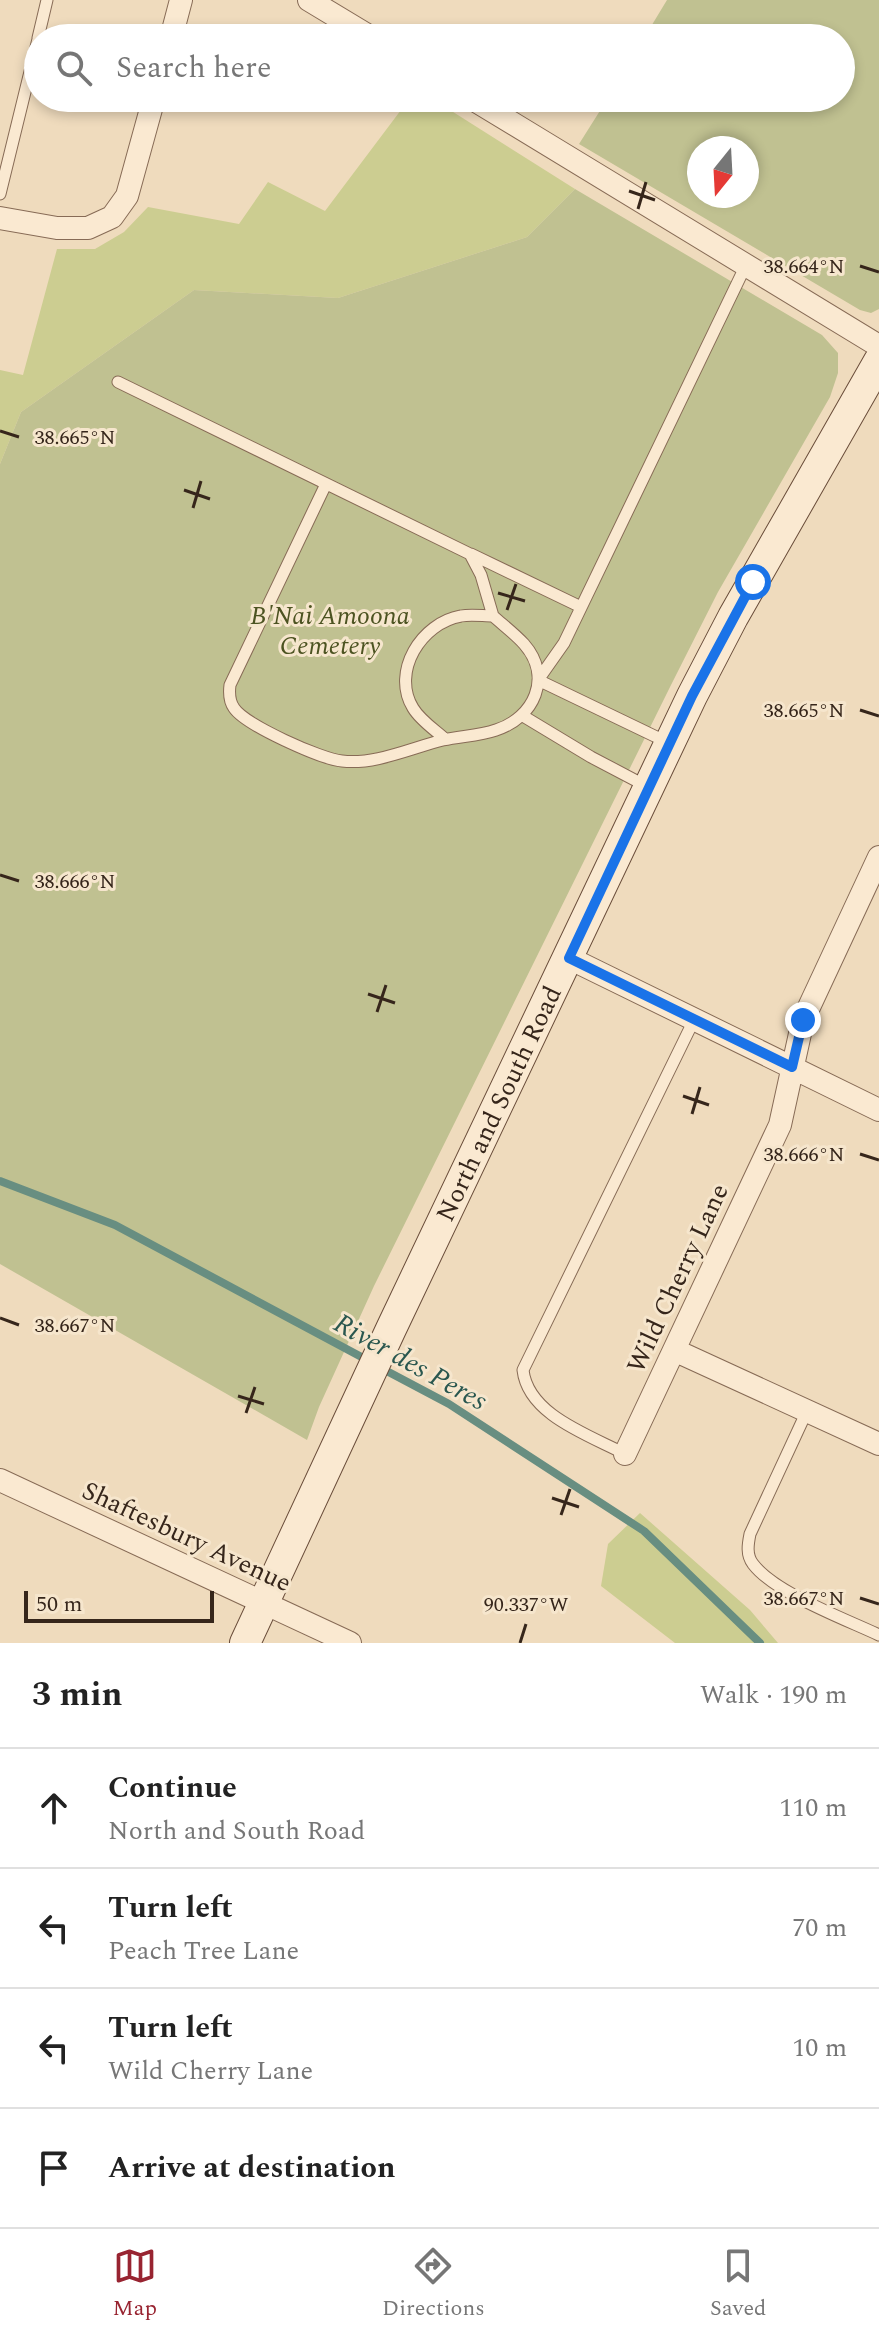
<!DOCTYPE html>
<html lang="en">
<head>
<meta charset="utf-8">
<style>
  body { margin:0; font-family:Spectral,serif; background:#f2f2f2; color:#222 }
  .compass { position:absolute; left:687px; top:136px; width:72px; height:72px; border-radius:50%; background:#fff; box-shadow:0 4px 12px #0003; rotate:198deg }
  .scale { position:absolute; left:24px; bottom:20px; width:190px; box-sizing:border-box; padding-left:8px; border:4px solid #36261b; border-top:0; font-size:22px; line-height:28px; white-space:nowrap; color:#36261b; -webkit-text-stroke:6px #f6e6cd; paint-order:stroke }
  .stop { position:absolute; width:24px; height:24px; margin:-18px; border:6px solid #1a73e8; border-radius:50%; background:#fff }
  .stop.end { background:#1a73e8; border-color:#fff; box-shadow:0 2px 8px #0008 }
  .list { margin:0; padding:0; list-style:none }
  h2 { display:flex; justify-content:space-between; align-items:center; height:104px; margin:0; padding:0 32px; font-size:34px }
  h2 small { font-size:26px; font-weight:400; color:#767676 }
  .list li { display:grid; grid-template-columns:52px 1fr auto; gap:24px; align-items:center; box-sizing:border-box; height:120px; padding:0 32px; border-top:2px solid #e0e0e0 }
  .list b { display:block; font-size:30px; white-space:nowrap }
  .list p { margin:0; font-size:26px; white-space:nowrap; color:#767676 }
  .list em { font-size:26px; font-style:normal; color:#767676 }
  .icon { flex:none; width:44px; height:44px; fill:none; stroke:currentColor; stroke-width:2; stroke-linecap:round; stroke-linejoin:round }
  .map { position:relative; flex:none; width:879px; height:1643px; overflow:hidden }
  .search { position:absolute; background:#fff; box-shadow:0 4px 12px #0003; left:24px; right:24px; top:24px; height:88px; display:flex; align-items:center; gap:20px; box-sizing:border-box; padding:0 28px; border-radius:44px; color:#767676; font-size:30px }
  .sheet { height:584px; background:#fff }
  nav { display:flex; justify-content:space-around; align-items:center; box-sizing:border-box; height:112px; border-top:2px solid #e0e0e0; background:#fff; font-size:22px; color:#767676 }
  nav a { display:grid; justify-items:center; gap:4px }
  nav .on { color:#982431 }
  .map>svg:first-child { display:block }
  .green { fill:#cccd91 }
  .cemetery { fill:#c0c191; fill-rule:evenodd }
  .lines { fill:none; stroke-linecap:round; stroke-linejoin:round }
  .stream { stroke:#688e81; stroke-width:8 }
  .lane-casing { stroke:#876b56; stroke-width:13 }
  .street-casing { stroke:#876b56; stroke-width:24 }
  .secondary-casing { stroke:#694c39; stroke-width:32 }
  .lane { stroke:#fae9d1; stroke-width:11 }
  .street { stroke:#fae9d1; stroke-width:22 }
  .secondary { stroke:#fae9d1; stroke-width:30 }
  .route { stroke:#1a73e8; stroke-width:10 }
  .ticks { fill:none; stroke:#36261b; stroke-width:3 }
  .labels { text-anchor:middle; stroke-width:6; stroke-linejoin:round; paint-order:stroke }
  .park-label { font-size:26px; font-style:italic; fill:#4c5321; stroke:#f6e6cd }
  .street-label { font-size:26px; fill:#36261b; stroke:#f6e6cd }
  .water-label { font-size:28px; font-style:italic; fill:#2a574f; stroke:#f6e6cd }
  .ticks-label { font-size:20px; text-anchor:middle; fill:#36261b; stroke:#f6e6cd; stroke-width:6; stroke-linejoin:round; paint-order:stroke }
</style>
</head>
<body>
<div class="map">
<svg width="879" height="1643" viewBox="0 0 879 1643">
  <rect width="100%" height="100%" fill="#efdbbd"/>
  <!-- green -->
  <path class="green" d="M410 98H431L575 189 527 237 338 298 194 290 21 412 0 464V370L23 375 57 249H95L124 232 148 207 239 224 268 182 325 211Z
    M640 1513 750 1610 778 1643H675L601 1586 608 1544Z"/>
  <!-- cemetery -->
  <path class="cemetery" d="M667 0H879V309L871 313 860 310 579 144 608 98H841V38H644ZM699 148H747V196H699Z
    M575 189 822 335 838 353V373L830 397 718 592 671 685 374 1286 319 1407 307 1440 0 1264V464L21 412 194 290 338 298 527 237Z"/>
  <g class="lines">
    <!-- stream -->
    <path class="stream" d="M0 1181 115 1225 369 1361
      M381 1368 449 1404 644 1531 760 1643"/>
    <!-- lane casing -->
    <g class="lane-casing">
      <path id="lane" d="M38 38 47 0
        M0 194 38 39
        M118 382 470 554 481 575 493 616
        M326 484 230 685C229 693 229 701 234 708 245 725 321 759 342 761 375 765 411 748 443 740 460 736 479 736 496 730 534 718 553 677 524 644 515 634 503 625 493 616 483 616 471 614 461 616 421 623 391 672 413 708 420 720 435 730 445 739
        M471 554 581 607
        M538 680 564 643 746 265
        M538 680 669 743
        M523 716 591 757 648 787
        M807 1411 750 1534C748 1544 746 1555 753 1564 775 1593 845 1619 879 1635
        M625 1454C589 1435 528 1415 523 1370L694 1020"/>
    </g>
    <!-- street casing -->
    <g class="street-casing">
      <path id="street" d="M309 0 372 38
        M171 38 181 0
        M471 98 879 346
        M0 218 57 228H88L112 217 127 196 154 98
        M569 958 879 1110
        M674 1350 879 1444
        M625 1454 780 1125 803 1020 879 857
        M0 1480 350 1643"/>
    </g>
    <!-- secondary casing -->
    <g class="secondary-casing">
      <g id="secondary">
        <path id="s1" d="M245 1643 391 1329 692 696 733 617 879 361"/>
      </g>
    </g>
    <!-- lane -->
    <use href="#lane" class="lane"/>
    <!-- street -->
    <use href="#street" class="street"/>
    <!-- secondary -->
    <use href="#secondary" class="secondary"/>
  </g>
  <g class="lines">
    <!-- route -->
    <path class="route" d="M753 582 692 696 569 958 792 1067 803 1020"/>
  </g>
  <!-- ticks -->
  <path class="ticks" d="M629 191 655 200M638 209 646 182M860 266 879 272M0 431 19 437M184 490 210 499M193 508 201 481M498 593 525 601M507 610 516 584M860 710 879 716M0 875 19 881M368 994 395 1003M377 1012 386 985M683 1096 709 1105M692 1114 700 1087M860 1154 879 1160M0 1318 19 1325M238 1396 264 1404M246 1413 255 1387M552 1498 579 1507M561 1515 570 1489M860 1598 879 1604M520 1643 526 1624"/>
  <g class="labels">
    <!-- park labels -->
    <g class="park-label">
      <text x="330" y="624">B'Nai Amoona<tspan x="330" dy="30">Cemetery</tspan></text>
    </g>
    <!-- street labels -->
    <g class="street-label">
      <text dy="9" stroke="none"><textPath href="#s1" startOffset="596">North and South Road</textPath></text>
      <text transform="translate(677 1278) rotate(-65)" y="9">Wild Cherry Lane</text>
      <text transform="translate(187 1536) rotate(25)" y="9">Shaftesbury Avenue</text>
    </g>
    <!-- water labels -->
    <g class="water-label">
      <text transform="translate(411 1361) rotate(29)" y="10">River des Peres</text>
    </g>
  </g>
  <g class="ticks-label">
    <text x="804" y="273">38.664°N</text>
    <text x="75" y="444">38.665°N</text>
    <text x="804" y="717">38.665°N</text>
    <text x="75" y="888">38.666°N</text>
    <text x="804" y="1161">38.666°N</text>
    <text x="75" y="1332">38.667°N</text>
    <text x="804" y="1605">38.667°N</text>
    <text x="526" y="1611">90.337°W</text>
  </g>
</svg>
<svg class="compass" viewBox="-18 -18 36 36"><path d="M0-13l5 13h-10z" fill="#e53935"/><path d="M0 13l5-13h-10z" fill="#767676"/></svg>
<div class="scale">50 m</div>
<div class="stop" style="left:753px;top:582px"></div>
<div class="stop end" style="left:803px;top:1020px"></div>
<div class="search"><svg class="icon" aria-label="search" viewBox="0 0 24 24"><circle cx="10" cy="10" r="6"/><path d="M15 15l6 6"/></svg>Search here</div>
</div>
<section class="sheet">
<h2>3 min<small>Walk · 190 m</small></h2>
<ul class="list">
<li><svg class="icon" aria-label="ahead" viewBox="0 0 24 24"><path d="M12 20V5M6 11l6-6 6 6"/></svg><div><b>Continue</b><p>North and South Road</p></div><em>110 m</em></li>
<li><svg class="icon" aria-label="left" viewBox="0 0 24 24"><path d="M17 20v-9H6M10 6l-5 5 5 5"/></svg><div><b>Turn left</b><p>Peach Tree Lane</p></div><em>70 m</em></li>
<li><svg class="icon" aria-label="left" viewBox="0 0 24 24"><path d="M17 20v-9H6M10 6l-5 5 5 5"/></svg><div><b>Turn left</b><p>Wild Cherry Lane</p></div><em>10 m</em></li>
<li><svg class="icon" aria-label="arrive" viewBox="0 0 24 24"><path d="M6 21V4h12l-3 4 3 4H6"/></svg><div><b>Arrive at destination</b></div></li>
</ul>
</section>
<nav>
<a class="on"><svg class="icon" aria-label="map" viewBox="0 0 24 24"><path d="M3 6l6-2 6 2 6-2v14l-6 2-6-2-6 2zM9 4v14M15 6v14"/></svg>Map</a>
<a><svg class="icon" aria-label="directions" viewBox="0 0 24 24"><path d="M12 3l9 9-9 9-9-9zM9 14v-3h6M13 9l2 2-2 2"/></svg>Directions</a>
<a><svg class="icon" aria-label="saved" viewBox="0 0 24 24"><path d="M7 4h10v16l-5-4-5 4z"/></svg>Saved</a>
</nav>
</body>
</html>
